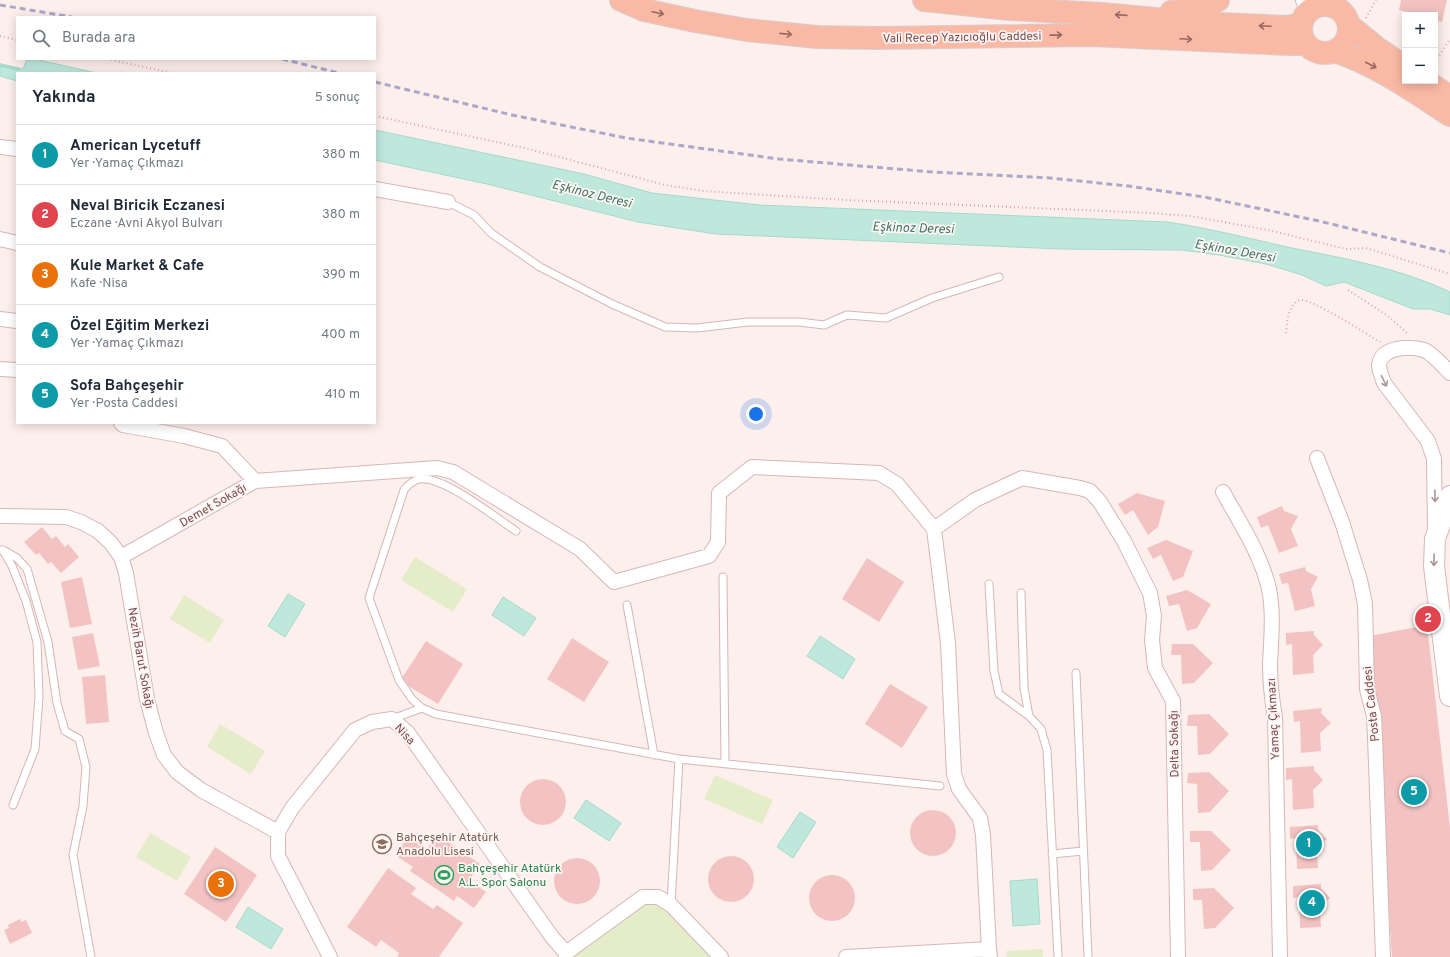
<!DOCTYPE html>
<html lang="tr">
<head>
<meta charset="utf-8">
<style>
  body { margin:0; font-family:Overpass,sans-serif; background:#f2f2f3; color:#1f2937 }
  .controls { position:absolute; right:12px; top:12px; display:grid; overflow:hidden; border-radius:0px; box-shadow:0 2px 10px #0003 }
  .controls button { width:36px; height:36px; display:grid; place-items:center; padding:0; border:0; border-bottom:1px solid #e0e1e3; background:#fff; color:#1f2937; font:20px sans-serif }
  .you { position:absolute; left:756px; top:414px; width:14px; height:14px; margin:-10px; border:3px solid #fff; border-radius:50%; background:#1a73e8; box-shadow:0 0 0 6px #1a73e833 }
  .badge { display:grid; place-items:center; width:26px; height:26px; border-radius:50%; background:#e6526c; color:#fff; font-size:13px; font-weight:700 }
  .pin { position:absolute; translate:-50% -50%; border:2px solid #fff; box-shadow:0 1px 4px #0006 }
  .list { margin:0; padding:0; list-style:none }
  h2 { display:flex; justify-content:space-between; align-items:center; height:52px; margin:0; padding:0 16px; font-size:17px }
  h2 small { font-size:13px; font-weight:400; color:#747a83 }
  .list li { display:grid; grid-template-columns:26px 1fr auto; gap:12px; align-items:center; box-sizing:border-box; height:60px; padding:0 16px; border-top:1px solid #e0e1e3 }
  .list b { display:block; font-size:15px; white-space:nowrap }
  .list p { margin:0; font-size:13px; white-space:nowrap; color:#747a83 }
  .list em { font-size:13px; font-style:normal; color:#747a83 }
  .icon { flex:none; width:22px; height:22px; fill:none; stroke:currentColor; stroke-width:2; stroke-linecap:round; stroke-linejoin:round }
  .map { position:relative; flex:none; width:1450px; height:957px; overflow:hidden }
  .search { position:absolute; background:#fff; box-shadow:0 2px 10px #0003; left:16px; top:16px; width:360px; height:44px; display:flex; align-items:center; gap:10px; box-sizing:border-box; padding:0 14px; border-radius:0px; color:#747a83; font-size:15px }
  .panel { position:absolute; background:#fff; box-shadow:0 2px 10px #0003; left:16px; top:72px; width:360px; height:352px; border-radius:0px }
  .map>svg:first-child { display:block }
  .green { fill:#e5ecc9 }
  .water { fill:#bfe8dd; stroke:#a5d9cd }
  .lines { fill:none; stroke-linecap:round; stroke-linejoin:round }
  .stream { stroke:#a5d9cd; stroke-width:3.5 }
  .building { fill:#f3c3c3 }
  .lane-casing { stroke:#d5b7b6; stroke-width:9 }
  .street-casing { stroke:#d5b7b6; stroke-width:16 }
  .secondary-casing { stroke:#dab7b5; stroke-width:22 }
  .primary-casing { stroke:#d9cdce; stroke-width:24 }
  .path { stroke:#d8a5a6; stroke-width:2; stroke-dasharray:1 3; stroke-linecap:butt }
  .lane { stroke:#fff; stroke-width:7 }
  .street { stroke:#fff; stroke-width:14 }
  .secondary { stroke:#fff; stroke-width:20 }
  .primary { stroke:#fab9a5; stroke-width:22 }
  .rail { stroke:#aca8c9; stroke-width:3; stroke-dasharray:6 4; stroke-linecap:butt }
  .oneway { stroke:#996864 }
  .oneway2 { stroke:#af9495 }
  .labels { text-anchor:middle; stroke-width:3.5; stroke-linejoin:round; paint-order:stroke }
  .street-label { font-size:12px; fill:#794d4f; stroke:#fff5f3 }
  .education-label { font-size:12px; fill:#785e54; stroke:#fff5f3; text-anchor:start }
  .leisure-label { font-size:12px; fill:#27864d; stroke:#fff5f3; text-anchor:start }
  .water-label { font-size:13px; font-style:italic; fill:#3d7669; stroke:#fff5f3 }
</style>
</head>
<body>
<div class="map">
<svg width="1450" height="957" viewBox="0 0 1450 957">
  <rect width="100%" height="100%" fill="#fdefec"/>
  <!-- green -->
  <path class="green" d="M415 557 467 589 453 612 401 580Z
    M184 595 224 620 210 643 170 619Z
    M220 724 265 751 251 774 207 747Z
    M715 775 773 800 762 824 704 799Z
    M150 833 191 857 177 881 136 857Z
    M643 897H658L721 957H566Z
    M1043 949V957H1007L1006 951Z"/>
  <!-- water -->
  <path class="water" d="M27 59H34L97 73H17V81L0 76V66L23 69Z
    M375 130 584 174 652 193 759 205 1167 222C1209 228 1251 239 1292 248 1347 259 1399 268 1450 292V315L1430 309H1413L1344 282 1326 286 1302 275 1266 264 1219 255 1182 250 1060 249 716 234 638 222 487 184 375 160Z
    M288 594 305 604 285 637 268 626Z
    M503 597 536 618 524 636 492 615Z
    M820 636 855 659 843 679 807 656Z
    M586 800 621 823 609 841 574 818Z
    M800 812 816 822 793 858 777 847Z
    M1037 879 1040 924 1013 926 1010 881Z
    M248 907 283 929 271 949 236 927Z"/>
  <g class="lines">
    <!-- stream -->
    <path class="stream" d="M0 65 18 69"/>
  </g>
  <!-- building -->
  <path class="building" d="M1401 0H1447L1442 22 1435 20V15H1416L1399 10Z
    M1137 493 1165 501 1158 527 1148 535 1133 510 1125 515 1118 504Z
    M1282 506 1284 511 1298 516 1291 529 1298 546 1279 553 1268 525 1261 528 1257 517Z
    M42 527 52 539 56 536 65 547 68 544 79 557 61 573 51 562 48 564 39 553 36 555 24 542Z
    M1166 540 1193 551 1183 577 1173 581 1161 555 1153 559 1147 548Z
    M867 558 904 582 879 622 842 599Z
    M1305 567 1306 571 1318 577 1311 589 1315 606 1295 611 1288 583 1282 584 1279 574Z
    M82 577 92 624 70 628 61 582Z
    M1187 590 1211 604 1197 628 1187 631 1179 604 1169 606 1166 596Z
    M1427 625 1450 828V957H1392L1370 636Z
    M1314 631V635L1323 645 1313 655 1314 673 1293 675 1292 644 1286 645V633Z
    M93 633 100 666 78 670 72 637Z
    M572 638 609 662 584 702 547 679Z
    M426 641 463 664 438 704 400 681Z
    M1172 644H1193L1213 663 1194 683 1182 684 1181 655H1171Z
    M105 675 109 722 86 724 82 677Z
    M890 684 928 707 902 748 865 724Z
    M1322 708 1321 713 1331 723 1320 733 1321 751 1301 753 1300 721 1294 722 1293 711Z
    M1209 714 1229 734 1210 754 1198 755 1197 726H1187L1188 715Z
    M1314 766V770L1323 780 1313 790 1314 808 1293 810 1292 779 1286 780V768Z
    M1209 772 1229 791 1210 812 1198 813 1197 784 1187 783 1188 773Z
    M520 802a23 23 0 1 1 46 0a23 23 0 1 1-46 0Z
    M910 833a23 23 0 1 1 46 0a23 23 0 1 1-46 0Z
    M1318 825V830L1327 839 1317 849 1318 868 1297 869 1296 838 1290 839V827Z
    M1190 831H1211L1231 850 1212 870 1201 871 1200 842H1190Z
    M437 834 480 864 469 880 486 892 474 908 457 896 454 901 410 871 413 867 395 855 409 836 427 849Z
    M215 847 257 875 226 922 184 894Z
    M708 879a23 23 0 1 1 46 0a23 23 0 1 1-46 0Z
    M554 881a23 23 0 1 1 46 0a23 23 0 1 1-46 0Z
    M388 868 416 888 411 894 433 909 437 905 463 923 439 957H397L399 953 381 940 376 947 347 927Z
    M809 898a23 23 0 1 1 46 0a23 23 0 1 1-46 0Z
    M1321 884V888L1330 898 1320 908 1321 927 1300 928 1299 897 1293 898V886Z
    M1214 888 1234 908 1215 928 1204 929 1202 900H1193V889Z
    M20 919 21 922 26 920 32 933 10 944 4 930 9 928 8 925Z"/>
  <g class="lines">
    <!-- lane casing -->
    <g class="lane-casing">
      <path id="lane" d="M448 202 474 215 491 233 540 267 612 304 665 327 697 328 748 322H799L824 325 847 315 886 318 932 298 999 277
        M516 531C496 518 443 475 419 479 412 481 408 485 404 490L369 598 399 680 412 699 422 708 436 714 679 759
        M0 550H3L17 558 27 569 48 642 57 703 65 731 79 739 86 767 83 806 73 855 91 957
        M3 550 12 566 26 601 37 642 39 697 35 749 13 805
        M723 577 725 764
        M989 584 994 671 999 694 1029 716 1041 729 1047 750 1058 957
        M1021 593 1024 688 1029 716
        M627 605 654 755
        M1076 673 1088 957
        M392 719 422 708
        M1052 854 1083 851
        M671 905 679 759 940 786"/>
    </g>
    <!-- street casing -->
    <g class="street-casing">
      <path id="street" d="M0 147 17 149
        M375 189 448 202
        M0 239 17 243
        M0 319 17 321
        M0 369 17 370
        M121 423 123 425 184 436 222 446 255 481 121 557
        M1317 458 1342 522 1360 580 1365 604 1367 689 1374 716 1375 737 1383 957
        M255 481 437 468 453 472 580 549 614 582 709 556 718 542 719 493 752 467 879 473 897 484 934 529
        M1223 492C1240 523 1261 554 1269 589 1274 614 1271 640 1270 665 1270 683 1272 700 1275 717L1280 957
        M0 516 66 517 81 522 98 531 111 543 121 557 126 573 147 699 156 733 164 755 177 772 201 790 278 832
        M1435 529 1434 459 1428 441 1384 383C1382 377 1379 371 1379 365 1381 346 1411 346 1424 350 1431 352 1444 367 1450 373
        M989 949 983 835 980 818 959 789 954 774 948 643 934 529 975 500 1022 478 1080 488 1090 491 1100 502 1124 541 1150 593 1154 616 1152 640 1155 668 1173 701 1178 957
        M566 953 643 897H658L671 905 721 957
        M330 957 278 856V832L292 808 355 730 372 722 392 719 408 733 552 937 566 953V957
        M846 957 989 949 990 957"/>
    </g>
    <!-- secondary casing -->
    <g class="secondary-casing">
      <path id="secondary" d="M1306 0 1312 9
        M1450 496 1435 539 1434 566 1450 696"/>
    </g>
    <!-- primary casing -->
    <g class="primary-casing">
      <path id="primary" d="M621 0 644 10 695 21 747 30 817 37 878 38 1092 35 1289 44H1306
        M924 0 1010 9 1102 14 1199 23 1286 27 1294 26 1302 22
        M1301 29a24 24 0 1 1 48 0a24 24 0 1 1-48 0Z
        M1171 12C1187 11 1205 9 1218 0
        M1349 25 1377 48 1405 67
        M1335 51C1377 65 1413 91 1450 115
        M1426 81 1450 97"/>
    </g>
    <!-- path -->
    <path class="path" d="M1366 18 1376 0
      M0 36 17 40
      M107 59 172 73
      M1435 62 1450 39
      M375 116 529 149 665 185 704 191 847 200 1151 213 1190 216 1268 230 1346 249 1366 248 1450 274
      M1348 290 1388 316 1408 334
      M1286 333C1287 322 1288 304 1300 300 1309 297 1368 335 1380 342"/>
    <!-- lane -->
    <use href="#lane" class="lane"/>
    <!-- street -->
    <use href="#street" class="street"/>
    <!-- secondary -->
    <use href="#secondary" class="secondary"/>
    <!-- primary -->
    <use href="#primary" class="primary"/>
    <!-- rail -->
    <path class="rail" d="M0 5 72 17
      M282 59 339 73
      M375 82 512 115 626 138 779 159 932 172 1050 178 1128 186 1204 197 1319 221 1450 253"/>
  </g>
  <!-- one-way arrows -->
  <defs><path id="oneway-shaft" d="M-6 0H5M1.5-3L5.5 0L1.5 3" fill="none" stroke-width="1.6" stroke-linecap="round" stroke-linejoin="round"/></defs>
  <g class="oneway">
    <use href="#oneway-shaft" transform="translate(658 13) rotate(12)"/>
    <use href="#oneway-shaft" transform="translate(1121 15) rotate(-176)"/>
    <use href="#oneway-shaft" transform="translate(1265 26) rotate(-177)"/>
    <use href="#oneway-shaft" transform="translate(786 34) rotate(6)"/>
    <use href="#oneway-shaft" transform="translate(1056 35) rotate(-1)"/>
    <use href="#oneway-shaft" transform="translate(1186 39) rotate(3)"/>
    <use href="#oneway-shaft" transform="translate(1371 65) rotate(27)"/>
  </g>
  <g class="oneway2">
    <use href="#oneway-shaft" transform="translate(1384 381) rotate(64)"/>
    <use href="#oneway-shaft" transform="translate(1435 496) rotate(89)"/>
    <use href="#oneway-shaft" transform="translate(1434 560) rotate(91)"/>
  </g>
  <!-- icons -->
  <defs>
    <g id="school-ring" transform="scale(1)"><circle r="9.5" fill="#fff5f3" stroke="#8d6e63" stroke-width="1.5"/><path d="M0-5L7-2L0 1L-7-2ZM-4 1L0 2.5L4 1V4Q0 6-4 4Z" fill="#8d6e63"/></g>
    <g id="stadium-ring" transform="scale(1)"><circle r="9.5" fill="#fff5f3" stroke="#2e9e5b" stroke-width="1.5"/><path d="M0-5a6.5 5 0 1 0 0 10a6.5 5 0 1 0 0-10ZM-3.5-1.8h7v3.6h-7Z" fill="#2e9e5b"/></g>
  </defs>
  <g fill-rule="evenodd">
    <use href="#school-ring" x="382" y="844"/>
    <use href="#stadium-ring" x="444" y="875"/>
  </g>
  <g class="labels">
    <!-- street labels -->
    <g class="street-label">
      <text transform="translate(962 37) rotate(-1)" y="4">Vali Recep Yazıcıoğlu Caddesi</text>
      <text transform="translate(213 505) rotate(-30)" y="4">Demet Sokağı</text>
      <text transform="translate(141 658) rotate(80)" y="4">Nezih Barut Sokağı</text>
      <text transform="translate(1371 704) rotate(-96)" y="4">Posta Caddesi</text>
      <text transform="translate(1273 719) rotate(-93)" y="4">Yamaç Çıkmazı</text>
      <text transform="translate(405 734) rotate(46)" y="4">Nisa</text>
      <text transform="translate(1174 744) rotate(-91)" y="4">Delta Sokağı</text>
    </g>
    <!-- education labels -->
    <g class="education-label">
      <text x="396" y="841">Bahçeşehir Atatürk<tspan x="396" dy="14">Anadolu Lisesi</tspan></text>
    </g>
    <!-- leisure labels -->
    <g class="leisure-label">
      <text x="458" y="872">Bahçeşehir Atatürk<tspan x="458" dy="14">A.L. Spor Salonu</tspan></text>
    </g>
    <!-- water labels -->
    <g class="water-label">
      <text transform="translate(592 193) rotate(14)" y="5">Eşkinoz Deresi</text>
      <text transform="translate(913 227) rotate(2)" y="5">Eşkinoz Deresi</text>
      <text transform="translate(1235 250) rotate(10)" y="5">Eşkinoz Deresi</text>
    </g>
  </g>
</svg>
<div class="controls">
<button>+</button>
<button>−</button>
</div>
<div class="you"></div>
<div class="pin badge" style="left:1309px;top:844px;background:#0f9aa8">1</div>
<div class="pin badge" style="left:1428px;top:619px;background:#e0444e">2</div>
<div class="pin badge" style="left:221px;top:884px;background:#e8710a">3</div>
<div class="pin badge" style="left:1312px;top:903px;background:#0f9aa8">4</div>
<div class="pin badge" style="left:1414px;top:792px;background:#0f9aa8">5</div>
<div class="search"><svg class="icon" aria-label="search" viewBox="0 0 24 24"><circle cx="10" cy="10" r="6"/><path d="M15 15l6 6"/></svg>Burada ara</div>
<section class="panel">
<h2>Yakında<small>5 sonuç</small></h2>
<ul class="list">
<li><span class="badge" style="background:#0f9aa8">1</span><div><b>American Lycetuff</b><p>Yer · Yamaç Çıkmazı</p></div><em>380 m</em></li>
<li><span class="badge" style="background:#e0444e">2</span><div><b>Neval Biricik Eczanesi</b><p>Eczane · Avni Akyol Bulvarı</p></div><em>380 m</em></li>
<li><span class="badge" style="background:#e8710a">3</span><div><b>Kule Market &amp; Cafe</b><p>Kafe · Nisa</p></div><em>390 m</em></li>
<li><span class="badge" style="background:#0f9aa8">4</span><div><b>Özel Eğitim Merkezi</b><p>Yer · Yamaç Çıkmazı</p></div><em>400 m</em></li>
<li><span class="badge" style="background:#0f9aa8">5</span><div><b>Sofa Bahçeşehir</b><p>Yer · Posta Caddesi</p></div><em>410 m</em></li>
</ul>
</section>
</div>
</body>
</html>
